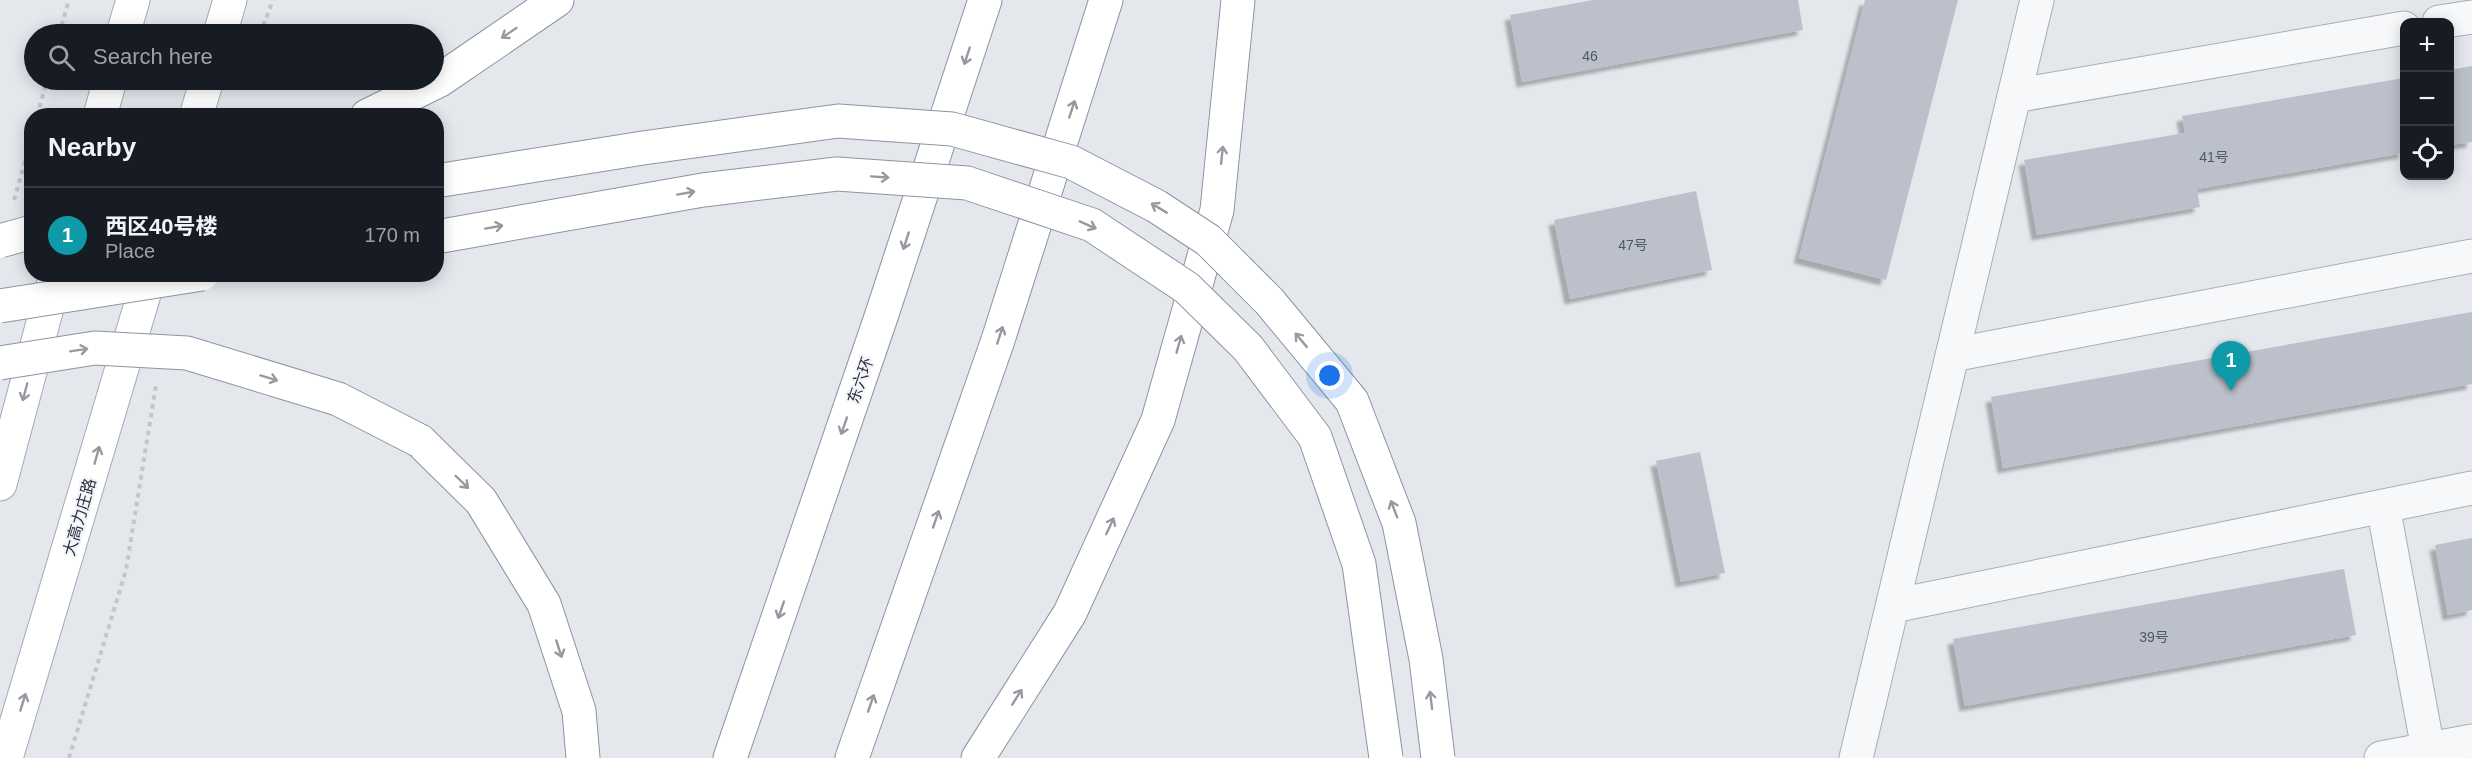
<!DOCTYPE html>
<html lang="en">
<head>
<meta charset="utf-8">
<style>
  body { margin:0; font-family:Helvetica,"Noto Sans SC",sans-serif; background:#242831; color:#f1f3f6 }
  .controls { position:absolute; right:18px; top:18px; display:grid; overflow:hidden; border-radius:12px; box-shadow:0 3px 15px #0003 }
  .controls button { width:54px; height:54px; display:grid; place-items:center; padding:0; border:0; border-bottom:2px solid #363941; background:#171b24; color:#f1f3f6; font:30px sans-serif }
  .you { position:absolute; left:1330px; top:376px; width:21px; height:21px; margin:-15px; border:4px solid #fff; border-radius:50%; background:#1a73e8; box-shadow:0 0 0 9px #1a73e833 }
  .badge { display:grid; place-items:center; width:39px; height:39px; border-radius:50%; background:#d93025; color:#fff; font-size:20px; font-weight:700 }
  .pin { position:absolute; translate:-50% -50px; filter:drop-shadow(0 2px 3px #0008) }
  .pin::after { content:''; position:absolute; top:32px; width:21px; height:18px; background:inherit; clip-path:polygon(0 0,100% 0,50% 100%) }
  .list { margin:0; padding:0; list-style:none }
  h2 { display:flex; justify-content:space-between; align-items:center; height:78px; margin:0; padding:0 24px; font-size:26px }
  h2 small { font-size:20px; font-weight:400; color:#9ea1a6 }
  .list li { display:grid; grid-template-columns:39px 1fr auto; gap:18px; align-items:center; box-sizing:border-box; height:96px; padding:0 24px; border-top:2px solid #363941 }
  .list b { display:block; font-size:22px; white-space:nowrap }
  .list p { margin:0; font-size:20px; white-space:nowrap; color:#9ea1a6 }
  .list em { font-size:20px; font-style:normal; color:#9ea1a6 }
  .icon { flex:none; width:33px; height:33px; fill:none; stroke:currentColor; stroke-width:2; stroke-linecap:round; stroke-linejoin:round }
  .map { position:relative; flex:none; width:2472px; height:758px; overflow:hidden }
  .search { position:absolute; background:#171b24; box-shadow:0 3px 15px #0003; left:24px; top:24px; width:420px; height:66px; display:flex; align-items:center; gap:15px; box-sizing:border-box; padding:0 21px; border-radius:33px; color:#9ea1a6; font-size:22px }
  .panel { position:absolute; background:#171b24; box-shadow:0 3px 15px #0003; left:24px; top:108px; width:420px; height:174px; border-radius:24px }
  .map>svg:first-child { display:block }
  .building { fill:#bbc0ca; filter:url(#shadow) }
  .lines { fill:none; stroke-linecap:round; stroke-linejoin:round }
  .minor-casing { stroke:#a9aeb7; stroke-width:35 }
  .major-casing { stroke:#a3abb8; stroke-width:35 }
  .highway-casing { stroke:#8b94a3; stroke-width:35 }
  .path { stroke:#c2c5cb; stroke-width:4; stroke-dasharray:4.5 4.5; stroke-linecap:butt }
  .minor { stroke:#f7f8fa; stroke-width:33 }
  .major { stroke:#fff; stroke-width:33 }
  .highway { stroke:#fff; stroke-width:33 }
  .highway-bridge-casing { stroke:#8b94a3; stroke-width:35; stroke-linecap:butt }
  .highway-bridge { stroke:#fff; stroke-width:33 }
  .oneway { stroke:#959aa2 }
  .labels { text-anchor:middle; stroke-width:5; stroke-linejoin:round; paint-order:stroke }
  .number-label { font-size:14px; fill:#4f5766 }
  .street-label { font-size:16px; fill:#2b3445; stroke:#f4f6f9 }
</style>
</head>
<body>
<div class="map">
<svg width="2472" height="758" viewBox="0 0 2472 758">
  <defs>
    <filter id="shadow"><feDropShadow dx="-5.5" dy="5.5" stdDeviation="1.5" flood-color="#0004"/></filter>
  </defs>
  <rect width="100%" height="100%" fill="#e4e7ec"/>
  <!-- building -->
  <path class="building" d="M1593 0H1798L1803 30 1522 82 1510 15Z
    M1865 0H1958L1886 280 1799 258Z
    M2472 66V142L2450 145V70Z
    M2404 78V153L2197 189 2200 207 2037 235 2024 160 2185 133 2182 116Z
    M1696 191 1712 270 1570 299 1554 220Z
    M2472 312V384L2003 468 1991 397Z
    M1700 452 1725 573 1681 582 1656 461Z
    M2472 538V610L2448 615 2435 545Z
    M2344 569 2356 635 1965 706 1953 639Z"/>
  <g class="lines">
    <!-- minor casing -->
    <g class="minor-casing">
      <path id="minor" d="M2439 22 2472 17
        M2014 96 2404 28
        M1952 355 2472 256
        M2383 506 2428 749
        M1893 606 2472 488
        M1856 758 2037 0
        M2381 758 2472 741"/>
    </g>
    <!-- major casing -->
    <g class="major-casing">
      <path id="major" d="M123 34 133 0
        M220 34 230 0
        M100 116 110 80
        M196 116 207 80
        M0 484 56 274
        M6 758 150 274"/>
    </g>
    <!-- highway casing -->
    <g class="highway-casing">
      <path id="highway" d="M367 116 440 80 557 0
        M420 441 481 501 544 604 579 711 583 758
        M730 758 881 317 985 0
        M852 758 998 340 1106 0
        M978 758 1070 613 1158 420 1217 210 1238 0"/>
    </g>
    <!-- path -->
    <path class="path" d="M59 34 69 0
      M260 34 273 0
      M37 116 47 80
      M14 200 32 137
      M69 758 126 570 156 385"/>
    <!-- minor -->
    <use href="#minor" class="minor"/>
    <!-- major -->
    <use href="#major" class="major"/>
    <!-- highway -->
    <use href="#highway" class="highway"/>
    <!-- highway-bridge casing -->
    <g class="highway-bridge-casing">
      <path id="highway-bridge" d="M436 181 643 148 838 121 952 129 1071 162 1156 206 1208 240 1269 301 1352 401 1399 523 1426 659 1438 758
        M436 237 703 190 837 174 967 183 1092 225 1187 288 1248 348 1315 437 1359 564 1386 758
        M0 241 32 232
        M0 306 202 274
        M0 363 95 348 187 353 338 399 420 441"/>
    </g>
    <!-- highway-bridge -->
    <use href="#highway-bridge" class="highway-bridge"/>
  </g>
  <!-- one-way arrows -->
  <defs><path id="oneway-shaft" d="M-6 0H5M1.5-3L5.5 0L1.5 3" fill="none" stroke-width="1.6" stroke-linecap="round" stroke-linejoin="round" transform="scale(1.5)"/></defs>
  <g class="oneway">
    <use href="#oneway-shaft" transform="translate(509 33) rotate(146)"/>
    <use href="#oneway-shaft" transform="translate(967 56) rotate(108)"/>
    <use href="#oneway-shaft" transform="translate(1072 109) rotate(-72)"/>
    <use href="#oneway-shaft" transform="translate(1222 155) rotate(-84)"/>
    <use href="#oneway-shaft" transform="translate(880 177) rotate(4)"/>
    <use href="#oneway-shaft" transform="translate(686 193) rotate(-10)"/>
    <use href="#oneway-shaft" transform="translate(1159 208) rotate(-149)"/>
    <use href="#oneway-shaft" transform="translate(1088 225) rotate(24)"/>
    <use href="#oneway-shaft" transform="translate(494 227) rotate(-10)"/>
    <use href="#oneway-shaft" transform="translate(906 241) rotate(108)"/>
    <use href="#oneway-shaft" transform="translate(1000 335) rotate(-72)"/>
    <use href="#oneway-shaft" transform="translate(1301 340) rotate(-130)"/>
    <use href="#oneway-shaft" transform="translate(1179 344) rotate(-74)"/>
    <use href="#oneway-shaft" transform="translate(79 350) rotate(-9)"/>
    <use href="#oneway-shaft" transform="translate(269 378) rotate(17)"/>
    <use href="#oneway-shaft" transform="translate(25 392) rotate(105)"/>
    <use href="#oneway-shaft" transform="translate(844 426) rotate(109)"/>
    <use href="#oneway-shaft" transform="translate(97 455) rotate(-74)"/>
    <use href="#oneway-shaft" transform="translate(462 482) rotate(44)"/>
    <use href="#oneway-shaft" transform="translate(1394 509) rotate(-111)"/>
    <use href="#oneway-shaft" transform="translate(936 519) rotate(-71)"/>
    <use href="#oneway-shaft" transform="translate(1110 526) rotate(-65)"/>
    <use href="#oneway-shaft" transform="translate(781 610) rotate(109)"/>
    <use href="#oneway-shaft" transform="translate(559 649) rotate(72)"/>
    <use href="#oneway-shaft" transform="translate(1017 697) rotate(-58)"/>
    <use href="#oneway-shaft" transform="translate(1431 700) rotate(-97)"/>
    <use href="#oneway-shaft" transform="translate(23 702) rotate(-73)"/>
    <use href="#oneway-shaft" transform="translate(871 703) rotate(-71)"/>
  </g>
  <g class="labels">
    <!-- number labels -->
    <g class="number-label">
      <text x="1590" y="61">46</text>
      <text x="2214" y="162">41号</text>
      <text x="1633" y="250">47号</text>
      <text x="2154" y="642">39号</text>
    </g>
    <!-- street labels -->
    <g class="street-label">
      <text transform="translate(860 380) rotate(-71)" y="6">东六环</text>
      <text transform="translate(79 517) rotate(-74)" y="6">大高力庄路</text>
    </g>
  </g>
</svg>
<div class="controls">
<button>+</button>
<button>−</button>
<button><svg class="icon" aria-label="locate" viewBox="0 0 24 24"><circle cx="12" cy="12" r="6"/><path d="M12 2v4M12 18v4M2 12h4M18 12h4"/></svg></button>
</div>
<div class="you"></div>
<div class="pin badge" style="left:2231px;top:391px;background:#0f9aa8">1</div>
<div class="search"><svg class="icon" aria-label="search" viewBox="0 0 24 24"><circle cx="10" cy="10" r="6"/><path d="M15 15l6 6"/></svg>Search here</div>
<section class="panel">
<h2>Nearby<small></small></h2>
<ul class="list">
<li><span class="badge" style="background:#0f9aa8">1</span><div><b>西区40号楼</b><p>Place</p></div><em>170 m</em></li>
</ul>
</section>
</div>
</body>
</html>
